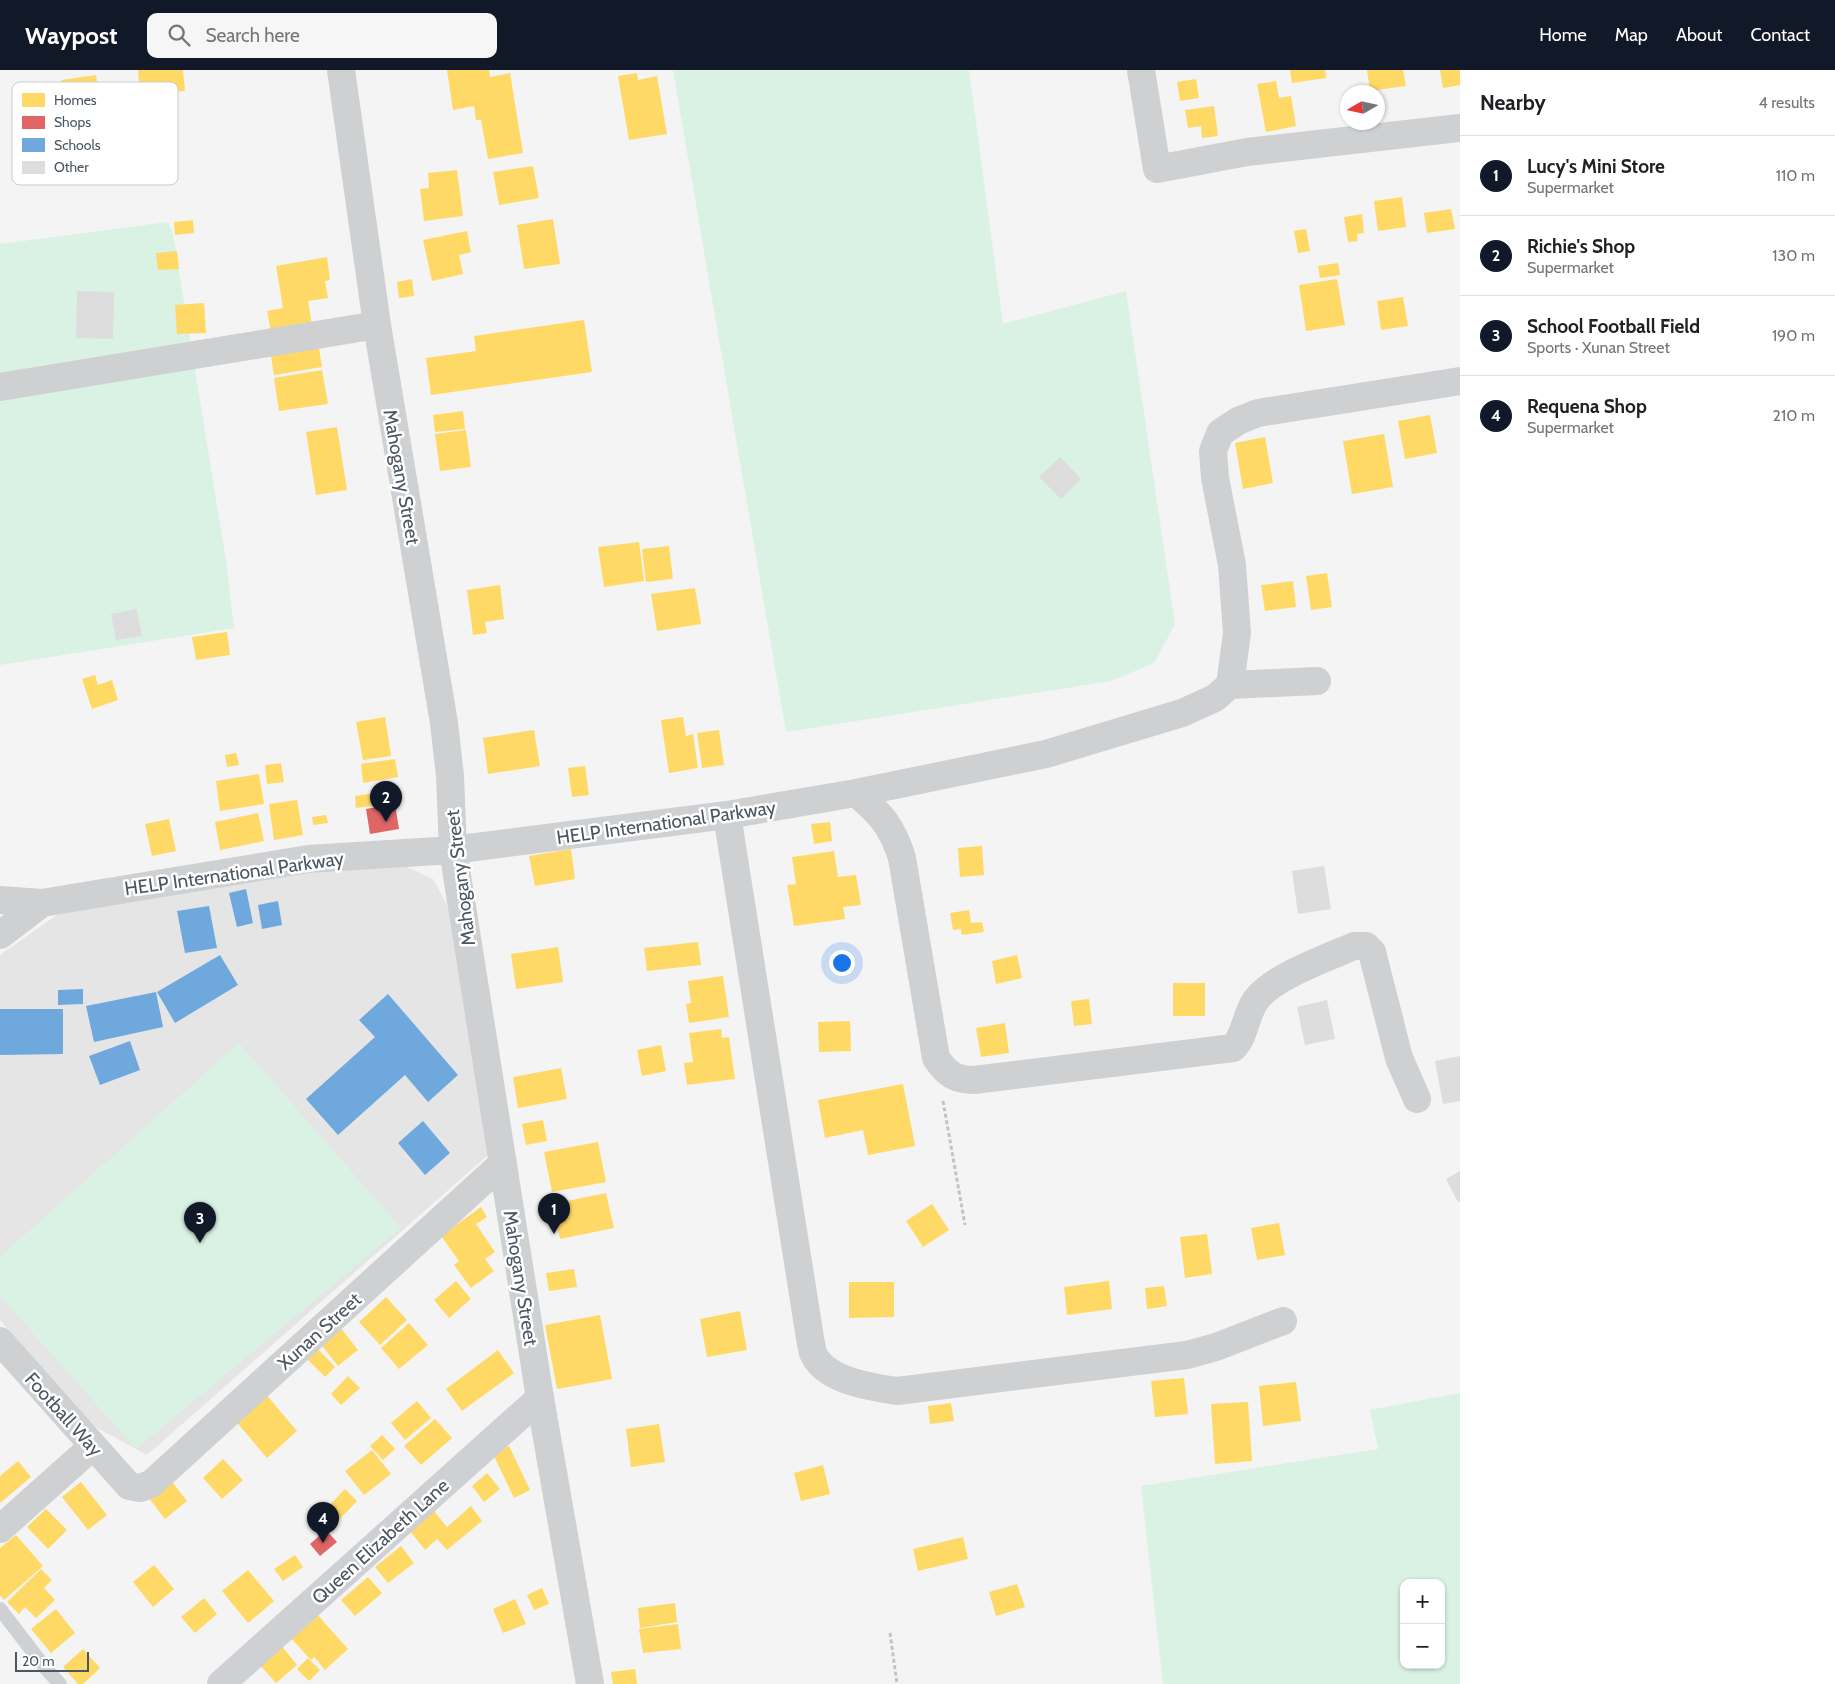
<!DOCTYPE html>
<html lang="en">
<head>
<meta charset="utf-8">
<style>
  body { margin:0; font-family:Cabin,sans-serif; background:#f6f6f6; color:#202124 }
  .controls { position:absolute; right:15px; bottom:15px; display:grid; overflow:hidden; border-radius:10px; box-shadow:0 1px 4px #0004 }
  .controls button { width:45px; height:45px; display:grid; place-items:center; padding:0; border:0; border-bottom:1px solid #e0e0e0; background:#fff; color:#202124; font:25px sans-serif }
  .compass { position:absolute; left:1340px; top:15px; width:45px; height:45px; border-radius:50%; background:#fff; box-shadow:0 1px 4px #0004; rotate:261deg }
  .scale { position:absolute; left:15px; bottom:12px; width:74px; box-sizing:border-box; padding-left:5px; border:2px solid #4a5661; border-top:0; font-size:14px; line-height:18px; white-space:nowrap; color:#4a5661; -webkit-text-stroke:4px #fff; paint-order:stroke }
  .you { position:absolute; left:841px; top:892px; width:18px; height:18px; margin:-12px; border:4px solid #fff; border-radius:50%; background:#1a73e8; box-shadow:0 0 0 8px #1a73e833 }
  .badge { display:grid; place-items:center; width:32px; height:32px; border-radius:50%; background:#111827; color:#fff; font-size:16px; font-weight:700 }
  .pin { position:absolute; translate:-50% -41px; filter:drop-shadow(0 1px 2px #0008) }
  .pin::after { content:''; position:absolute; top:26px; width:18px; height:15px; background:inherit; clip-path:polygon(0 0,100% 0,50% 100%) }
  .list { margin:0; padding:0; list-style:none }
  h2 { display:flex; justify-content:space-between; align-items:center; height:65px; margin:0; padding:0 20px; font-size:21px }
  h2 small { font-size:16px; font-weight:400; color:#757577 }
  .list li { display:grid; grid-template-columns:32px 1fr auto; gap:15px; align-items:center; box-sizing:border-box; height:80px; padding:0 20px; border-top:1px solid #e0e0e0 }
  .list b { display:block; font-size:19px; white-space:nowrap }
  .list p { margin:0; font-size:16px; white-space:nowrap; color:#757577 }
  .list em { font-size:16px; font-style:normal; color:#757577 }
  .icon { flex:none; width:28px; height:28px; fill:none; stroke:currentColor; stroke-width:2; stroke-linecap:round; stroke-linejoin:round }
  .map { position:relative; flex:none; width:1460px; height:1614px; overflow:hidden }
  header { display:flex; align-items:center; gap:30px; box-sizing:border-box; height:70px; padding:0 25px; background:#111827; color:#fff }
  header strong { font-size:24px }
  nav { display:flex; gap:28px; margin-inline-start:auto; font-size:18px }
  .search { width:350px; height:45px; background:#f6f6f6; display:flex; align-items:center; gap:12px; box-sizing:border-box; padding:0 18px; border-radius:10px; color:#757577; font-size:19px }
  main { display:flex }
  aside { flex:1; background:#fff }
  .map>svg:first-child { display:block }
  .education { fill:#e6e5e6 }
  .green { fill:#d9f2e3; fill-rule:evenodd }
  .homes { fill:#ffd966 }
  .shops { fill:#e06666 }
  .schools { fill:#6fa8dc }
  .building { fill:#ddddde }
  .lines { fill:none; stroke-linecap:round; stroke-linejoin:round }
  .path { stroke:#bcc7c4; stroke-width:3; stroke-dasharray:4 2.5; stroke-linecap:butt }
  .lane { stroke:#ced0d2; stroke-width:14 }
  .street { stroke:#ced0d2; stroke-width:28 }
  .secondary { stroke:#ced0d4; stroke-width:28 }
  .labels { text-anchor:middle; stroke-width:5; stroke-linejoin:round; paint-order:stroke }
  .street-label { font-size:19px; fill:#4a5661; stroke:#fff }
  .key { fill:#fff; stroke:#c9ccd0; stroke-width:1 }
  .key-label { font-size:14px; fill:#4a5661 }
</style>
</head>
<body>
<header>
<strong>Waypost</strong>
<div class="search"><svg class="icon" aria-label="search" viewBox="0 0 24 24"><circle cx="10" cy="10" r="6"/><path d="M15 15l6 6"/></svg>Search here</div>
<nav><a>Home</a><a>Map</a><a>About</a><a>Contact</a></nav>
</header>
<main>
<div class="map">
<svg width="1460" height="1614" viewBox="0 0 1460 1614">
  <rect width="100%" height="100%" fill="#f4f4f4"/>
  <!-- education -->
  <path class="education" d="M387 788 433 809 458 855 487 1086 147 1385 90 1354 0 1250V885L64 840Z"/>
  <!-- green -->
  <path class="green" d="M673 0H969L1003 254 1126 221 1175 554 1154 593 1111 611 786 662Z
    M168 152 173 165 226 490 234 558 0 595V174Z
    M239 973 401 1158 136 1379 0 1226V1187Z
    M1460 1323V1614H1163L1141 1416 1378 1379 1370 1340ZM1404 1513H1441V1595H1404Z"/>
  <!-- homes -->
  <path class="homes" d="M138 0H183L185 21 140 25Z
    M447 0H489L490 7 510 3 523 83 488 89 481 50H476L474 36 453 40Z
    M1290 0H1325L1326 8 1292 13Z
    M1367 0H1403L1406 16 1370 21Z
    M1440 0H1460V15L1443 18Z
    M637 3 638 10 657 6 667 64 629 70 618 6Z
    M96 5 101 39 67 44 61 10Z
    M1196 9 1199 28 1180 31 1177 12Z
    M1276 11 1279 28 1291 26 1296 56 1266 62 1257 14Z
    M1214 36 1218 66 1202 68 1201 56 1188 58 1185 40Z
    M533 96 539 128 499 135 493 102Z
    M457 100 463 146 424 151 420 119 429 118 428 103Z
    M1402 127 1406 157 1378 161 1374 131Z
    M1451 139 1455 159 1427 163 1424 143Z
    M1362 144 1364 163 1357 164 1358 171 1348 172 1344 147Z
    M553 149 560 194 524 199 517 155Z
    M193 150 194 163 175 165 174 152Z
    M1306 159 1310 181 1298 183 1294 161Z
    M467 161 471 182 459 185 463 204 432 211 423 170Z
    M177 181 179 199 158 200 156 183Z
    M327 187 330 210 325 211 328 228 308 231 312 255 271 262 267 241 283 238 276 196Z
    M1338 193 1340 205 1320 208 1318 196Z
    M412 209 414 226 399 228 397 212Z
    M1337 209 1345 255 1306 261 1299 215Z
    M1403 227 1408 256 1381 260 1377 231Z
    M204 233 206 263 177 264 175 235Z
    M584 250 592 302 431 325 426 288 476 281 474 266Z
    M318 272 322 297 274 305 270 280Z
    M322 300 328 334 279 341 274 308Z
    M463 341 465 359 435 362 433 345Z
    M1430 345 1437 383 1405 389 1398 351Z
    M337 357 347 420 316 425 306 362Z
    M466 360 471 397 440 401 435 364Z
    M1384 364 1393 417 1352 424 1343 371Z
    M1265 367 1273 413 1243 419 1235 373Z
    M639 472 644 511 604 517 598 477Z
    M669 476 673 509 646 512 642 479Z
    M1327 503 1332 537 1311 540 1306 506Z
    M1293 511 1296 537 1265 541 1261 515Z
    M500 515 504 549 485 552 487 563 473 565 467 520Z
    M695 518 701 554 657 561 651 524Z
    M227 562 230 585 196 590 192 567Z
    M95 605 98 615 112 610 118 630 92 639 82 609Z
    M385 647 391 686 363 690 356 652Z
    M683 647 686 666 693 664 698 698 669 703 661 650Z
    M534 660 540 696 488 704 483 668Z
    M719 660 724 695 702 698 697 663Z
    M236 683 239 695 227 697 225 685Z
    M395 689 398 707 363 713 361 694Z
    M281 693 284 712 267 714 265 695Z
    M585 696 589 725 572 727 568 698Z
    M259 704 264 734 220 741 216 711Z
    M376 723 378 735 356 738 355 726Z
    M297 730 303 765 274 770 269 734Z
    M258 743 264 771 220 780 215 752Z
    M326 745 328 753 313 755 312 747Z
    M169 749 176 781 152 786 145 754Z
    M830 752 832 771 814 774 811 754Z
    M982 776 984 805 960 807 958 778Z
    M571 779 575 809 535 816 529 786Z
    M834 781 838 807 856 805 861 835 843 837 845 849 794 856 787 815 796 814 792 787Z
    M969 840 971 853 982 852 984 862 962 865 961 859 953 860 950 843Z
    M698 872 701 895 647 901 644 878Z
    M558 877 563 912 516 919 511 884Z
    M1017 885 1022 908 996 914 992 891Z
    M723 906 729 947 689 953 686 934 691 933 688 911Z
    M1173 913H1205V946H1173Z
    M1089 929 1092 954 1074 956 1071 931Z
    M850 951 851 981 819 982 818 952Z
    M1005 953 1009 983 981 987 976 958Z
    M721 959 722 968 729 967 735 1009 687 1015 684 993 693 992 689 963Z
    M661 975 666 1001 642 1006 637 980Z
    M561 998 567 1029 518 1038 513 1007Z
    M903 1014 915 1076 868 1085 863 1060 825 1068 818 1030Z
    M543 1050 547 1071 526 1075 522 1054Z
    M598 1072 606 1112 552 1122 544 1082Z
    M606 1123 614 1158 560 1169 552 1134Z
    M932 1134 949 1160 923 1177 906 1151Z
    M481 1137 487 1147 476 1154 495 1182 485 1189 494 1201 471 1218 454 1195 459 1191 441 1166Z
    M1279 1153 1285 1185 1257 1190 1251 1158Z
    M1207 1164 1212 1204 1185 1208 1180 1167Z
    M574 1199 577 1217 549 1221 546 1203Z
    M456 1211 471 1229 449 1248 434 1230Z
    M1109 1211 1112 1239 1067 1245 1064 1217Z
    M849 1212H894V1247L849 1248Z
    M1164 1216 1167 1236 1147 1239 1145 1218Z
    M386 1227 407 1250 380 1275 359 1252Z
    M740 1241 747 1280 707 1287 700 1249Z
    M600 1245 612 1309 557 1319 545 1255Z
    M409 1253 428 1275 399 1299 381 1278Z
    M340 1257 358 1280 338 1296 320 1273Z
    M318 1279 335 1297 325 1307 307 1289Z
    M498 1280 514 1303 462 1341 446 1319Z
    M348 1306 360 1318 341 1335 331 1324Z
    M1184 1308 1188 1344 1155 1347 1151 1311Z
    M1296 1312 1301 1351 1263 1356 1259 1316Z
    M264 1322 297 1361 267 1388 234 1349Z
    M417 1331 431 1348 405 1370 391 1353Z
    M1248 1332 1252 1391 1215 1394 1211 1334Z
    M951 1333 954 1351 930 1354 928 1336Z
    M435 1349 452 1368 421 1395 404 1376Z
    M659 1354 665 1392 631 1397 626 1359Z
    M382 1365 395 1379 383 1390 370 1376Z
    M509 1376 530 1420 514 1428 493 1384Z
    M372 1380 391 1404 364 1425 345 1401Z
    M223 1389 243 1410 222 1429 203 1408Z
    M18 1391 31 1407 0 1433V1406Z
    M823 1395 830 1424 801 1431 794 1403Z
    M487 1403 500 1419 484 1432 472 1416Z
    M170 1409 187 1431 165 1449 148 1427Z
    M81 1412 107 1445 88 1460 62 1427Z
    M345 1419 357 1431 338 1451 326 1439Z
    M430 1436 447 1457 471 1436 482 1451 447 1480 437 1469 425 1480 406 1456Z
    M46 1439 67 1460 48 1479 27 1457Z
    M16 1465 43 1496 4 1530 0 1525V1478Z
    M963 1467 968 1489 918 1501 913 1479Z
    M401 1476 414 1493 388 1513 375 1497Z
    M295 1485 303 1497 283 1511 274 1499Z
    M154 1495 174 1519 153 1537 133 1512Z
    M41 1499 52 1510 44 1518 55 1530 36 1548 25 1537 19 1544 7 1532Z
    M248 1500 274 1531 248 1553 222 1521Z
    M368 1507 382 1523 355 1546 341 1530Z
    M1017 1514 1025 1537 996 1546 989 1522Z
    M542 1518 549 1534 534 1540 527 1525Z
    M204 1528 217 1544 195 1563 181 1547Z
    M515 1529 526 1554 503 1563 493 1539Z
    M675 1533 677 1552 640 1558 638 1538Z
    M56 1539 75 1563 51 1583 31 1559Z
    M314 1541 348 1579 325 1600 314 1587 311 1590 288 1565Z
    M678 1554 681 1579 643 1583 639 1559Z
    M280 1574 297 1595 276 1613 258 1593Z
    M83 1579 100 1598 83 1614H78L63 1597Z
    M308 1588 320 1600 309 1611 297 1599Z
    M635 1599 637 1614H613L611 1602Z"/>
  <!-- shops -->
  <path class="shops" d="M395 734 399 759 370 764 366 739Z
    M326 1460 337 1472 320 1486 310 1474Z"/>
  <!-- schools -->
  <path class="schools" d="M246 819 253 853 237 857 229 823Z
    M278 831 282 855 262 859 258 835Z
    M209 836 217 878 185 883 177 841Z
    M220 885 238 915 175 953 157 922Z
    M83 919V934L58 935V920Z
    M156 922 163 957 94 972 86 936Z
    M388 924 458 1005 428 1032 405 1005 338 1065 306 1029 375 967 359 950Z
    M0 939H63V984L0 985Z
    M130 971 140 1000 100 1015 89 986Z
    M423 1051 450 1083 425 1105 398 1073Z"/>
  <!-- building -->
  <path class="building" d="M77 221 114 222 113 269 76 268Z
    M1060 387 1081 409 1061 429 1039 407Z
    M137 539 142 566 116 570 111 544Z
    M1324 796 1331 839 1298 844 1292 801Z
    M1327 930 1335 969 1305 975 1297 937Z
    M1460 986V1031L1443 1034 1435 991Z
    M1460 1101V1131L1458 1132 1446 1109Z"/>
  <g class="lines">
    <!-- path -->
    <path class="path" d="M943 1031 965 1155
      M890 1563 897 1614"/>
    <!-- lane -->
    <path class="lane" d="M0 1539 46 1599 60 1614"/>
    <!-- street -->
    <path class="street" d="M341 0 377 255 444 653 450 706 453 780 540 1328 590 1614
      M1141 0 1157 99 1247 82 1460 58
      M0 317 377 255
      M1230 615 1237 563 1232 495 1215 408 1213 381 1220 363 1238 351 1258 343 1460 311
      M856 723C881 744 892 756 902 788L936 988C947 1004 955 1010 974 1010L1233 978C1246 965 1245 945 1256 930 1272 907 1327 888 1354 876H1366L1372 882 1399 988 1417 1029
      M727 745 810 1268C811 1273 812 1279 813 1283 825 1311 871 1317 897 1321L1187 1285 1216 1277 1283 1251
      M0 830 42 833 308 789 453 780 727 745 856 723 1046 684 1182 643 1215 628 1230 615 1317 611
      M0 865 42 833
      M0 1271 129 1416 140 1418 151 1414 503 1093
      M0 1459 93 1376"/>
    <!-- secondary -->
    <path class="secondary" d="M221 1614 540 1328"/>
  </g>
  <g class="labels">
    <!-- street labels -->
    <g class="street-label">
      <text transform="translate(402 407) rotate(80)" y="7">Mahogany Street</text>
      <text transform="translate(666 752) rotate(-8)" y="7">HELP International Parkway</text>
      <text transform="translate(234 803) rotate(-8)" y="7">HELP International Parkway</text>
      <text transform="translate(460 808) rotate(-97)" y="7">Mahogany Street</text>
      <text transform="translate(521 1208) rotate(81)" y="7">Mahogany Street</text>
      <text transform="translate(319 1261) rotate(-42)" y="7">Xunan Street</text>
      <text transform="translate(64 1344) rotate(48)" y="7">Football Way</text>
      <text transform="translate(380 1471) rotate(-42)" y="7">Queen Elizabeth Lane</text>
    </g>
  </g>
  <!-- legend -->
  <rect x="12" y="12" width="166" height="103" rx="8" class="key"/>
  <rect x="22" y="23" width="23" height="14" fill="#ffd966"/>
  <rect x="22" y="46" width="23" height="13" fill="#e06666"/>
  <rect x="22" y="68" width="23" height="14" fill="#6fa8dc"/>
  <rect x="22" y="91" width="23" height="13" fill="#ddddde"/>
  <g class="key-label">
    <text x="54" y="35">Homes</text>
    <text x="54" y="57">Shops</text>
    <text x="54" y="80">Schools</text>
    <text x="54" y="102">Other</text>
  </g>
</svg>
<div class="controls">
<button>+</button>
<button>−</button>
</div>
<svg class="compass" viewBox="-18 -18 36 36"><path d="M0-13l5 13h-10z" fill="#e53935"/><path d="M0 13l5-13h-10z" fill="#757577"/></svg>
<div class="scale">20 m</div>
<div class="you"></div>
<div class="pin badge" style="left:554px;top:1164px">1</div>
<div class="pin badge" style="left:386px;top:752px">2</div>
<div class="pin badge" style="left:200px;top:1173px">3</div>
<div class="pin badge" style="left:323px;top:1473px">4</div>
</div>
<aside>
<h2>Nearby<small>4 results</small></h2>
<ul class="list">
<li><span class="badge">1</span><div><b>Lucy's Mini Store</b><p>Supermarket</p></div><em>110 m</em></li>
<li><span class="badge">2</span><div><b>Richie's Shop</b><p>Supermarket</p></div><em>130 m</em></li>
<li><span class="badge">3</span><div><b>School Football Field</b><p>Sports · Xunan Street</p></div><em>190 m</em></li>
<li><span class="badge">4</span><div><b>Requena Shop</b><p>Supermarket</p></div><em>210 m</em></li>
</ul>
</aside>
</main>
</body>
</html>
